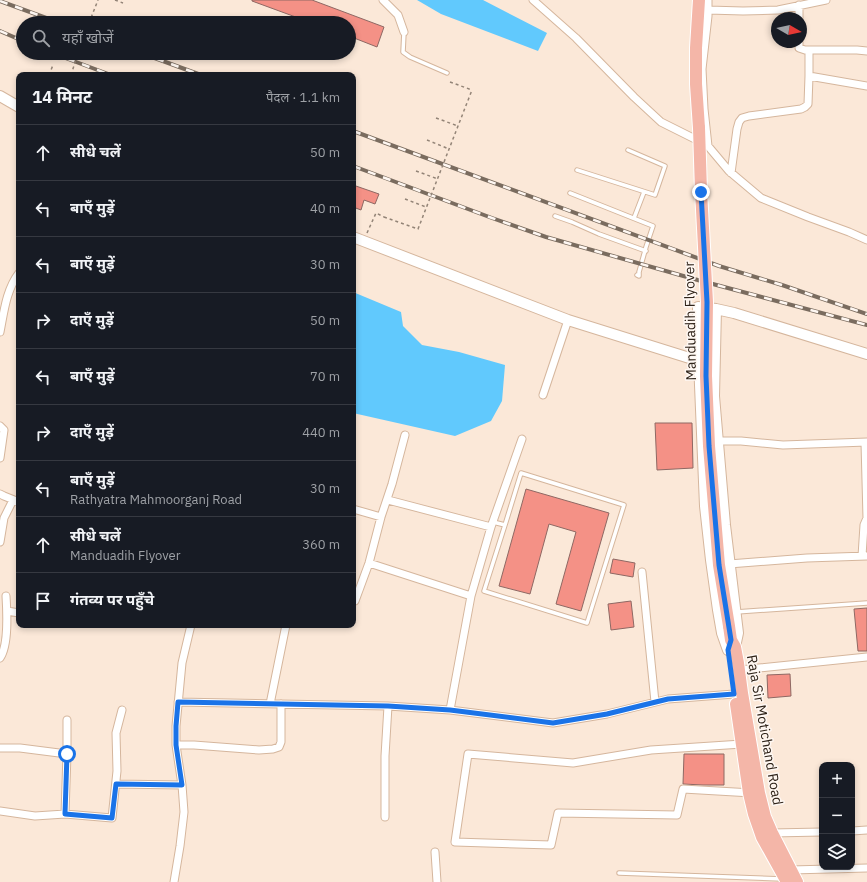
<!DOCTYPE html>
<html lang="hi">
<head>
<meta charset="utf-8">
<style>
  body { margin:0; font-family:"IBM Plex Sans","Noto Sans Devanagari",sans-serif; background:#242831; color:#f1f3f6 }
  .controls { position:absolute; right:12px; bottom:12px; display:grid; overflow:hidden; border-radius:8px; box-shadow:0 2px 6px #0003 }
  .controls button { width:36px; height:36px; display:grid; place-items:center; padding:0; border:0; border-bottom:1px solid #363941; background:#171b24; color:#f1f3f6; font:20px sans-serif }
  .compass { position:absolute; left:771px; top:12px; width:36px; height:36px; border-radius:50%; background:#171b24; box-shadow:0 2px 6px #0003; rotate:99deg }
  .stop { position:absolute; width:12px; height:12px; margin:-9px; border:3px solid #1a73e8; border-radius:50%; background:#fff }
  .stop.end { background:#1a73e8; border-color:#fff; box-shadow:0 1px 4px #0008 }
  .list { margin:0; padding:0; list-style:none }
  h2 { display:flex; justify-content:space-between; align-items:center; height:52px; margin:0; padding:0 16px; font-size:17px }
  h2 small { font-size:13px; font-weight:400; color:#9ea1a6 }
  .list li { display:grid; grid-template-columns:26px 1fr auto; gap:12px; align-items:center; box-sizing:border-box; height:56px; padding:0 16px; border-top:1px solid #363941 }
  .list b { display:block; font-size:15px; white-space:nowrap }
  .list p { margin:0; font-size:13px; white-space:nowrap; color:#9ea1a6 }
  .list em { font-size:13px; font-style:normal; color:#9ea1a6 }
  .icon { flex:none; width:22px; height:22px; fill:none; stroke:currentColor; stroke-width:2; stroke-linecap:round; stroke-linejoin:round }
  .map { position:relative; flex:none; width:867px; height:882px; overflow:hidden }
  .search { position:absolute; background:#171b24; box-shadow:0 2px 6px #0003; left:16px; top:16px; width:340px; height:44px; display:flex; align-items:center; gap:10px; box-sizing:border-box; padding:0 14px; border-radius:22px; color:#9ea1a6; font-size:15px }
  .panel { position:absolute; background:#171b24; box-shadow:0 2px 6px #0003; left:16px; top:72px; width:340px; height:556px; border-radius:8px }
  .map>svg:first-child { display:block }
  .water { fill:#61c9fd }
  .building { fill:#f49186; stroke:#8e6863 }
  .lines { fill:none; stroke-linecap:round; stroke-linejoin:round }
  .lane-casing { stroke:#d5b69d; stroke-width:5.5 }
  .street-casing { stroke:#d5b69d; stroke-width:9 }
  .secondary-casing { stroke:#d5b69d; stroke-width:12 }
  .primary-casing { stroke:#fff; stroke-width:14 }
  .path { stroke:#938477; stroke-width:1.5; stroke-dasharray:3 3; stroke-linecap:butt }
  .lane { stroke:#fff; stroke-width:3.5 }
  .street { stroke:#fff; stroke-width:7 }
  .secondary { stroke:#fff; stroke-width:10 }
  .primary { stroke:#f4b6a8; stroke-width:12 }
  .rail-casing { stroke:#7a6c5f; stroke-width:4 }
  .rail { stroke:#fef7f2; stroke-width:2.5; stroke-dasharray:8; stroke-linecap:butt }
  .primary-bridge-casing { stroke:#fff; stroke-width:14; stroke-linecap:butt }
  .path-bridge { stroke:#938477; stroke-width:1.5; stroke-dasharray:3 3; stroke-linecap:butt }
  .primary-bridge { stroke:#f4b6a8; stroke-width:12 }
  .route { stroke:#1a73e8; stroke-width:5 }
  .labels { text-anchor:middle; stroke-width:3; stroke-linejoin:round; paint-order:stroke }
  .street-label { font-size:14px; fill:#2f2319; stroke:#fef7f2 }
</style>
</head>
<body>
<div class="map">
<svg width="867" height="882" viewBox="0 0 867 882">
  <rect width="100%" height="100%" fill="#fbe8d8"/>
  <!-- water -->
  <path class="water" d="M417 0H483L547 33 538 51 441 14Z
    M353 292 401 312 403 326 422 345 459 352 505 365 502 401 491 421 455 436 353 413Z"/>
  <!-- building -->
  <path class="building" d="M252 0H312L384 27 377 47 349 36V23H312L252 1Z
    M353 185 379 194 375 204 364 200 361 210 353 207Z
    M655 423H692L693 468 657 470Z
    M526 489 609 513 581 611 556 604 576 532 549 524 530 594 499 586Z
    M613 559 635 563 633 577 610 573Z
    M631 601 634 627 611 630 608 604Z
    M867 608V651H858L854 609Z
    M790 674 791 696 768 698 767 675Z
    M684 754H724V785H703L683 784Z"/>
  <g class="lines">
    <!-- lane casing -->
    <g class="lane-casing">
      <path id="lane" d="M404 32 403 52 410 57 447 73
        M577 170 655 195 665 166 628 150
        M570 193 653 226 646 247 639 272V276L637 275
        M555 216 572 222 599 234 646 251
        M634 218 644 192
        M493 522 505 525 521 473 624 505 587 623 484 591 505 525
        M736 612 867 603
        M619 873 782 879"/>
    </g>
    <!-- street casing -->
    <g class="street-casing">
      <path id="street" d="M383 0 398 15 404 32
        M533 0 576 38 634 97 661 122 701 142
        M708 0V16L702 69 704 109 708 146 729 171 761 198 808 217 849 232 867 240
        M799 5V18
        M708 10 743 11 778 10 826 0
        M799 42V48L805 50H857L867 51
        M809 76 867 86
        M731 173 737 129 739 122 742 118 749 116 801 109 805 107 808 104 809 76V50
        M0 332C4 312 6 290 19 273
        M543 395 568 320
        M0 426 4 430 0 458
        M717 441H741L783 445 867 442
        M0 494 4 496 19 502
        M388 500 491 527
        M353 509 381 517
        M0 542 4 518 13 500
        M862 556 864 525 867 518 865 443
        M369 563 471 596 491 527 522 439
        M729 564 807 558 867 556
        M642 572 655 702
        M353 601H355L369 563 381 517 392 484 405 435
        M7 611 19 613
        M0 658C9 645 7 612 6 596
        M739 670 867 657
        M178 702 388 706 450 710 553 723 607 714 668 699 734 694
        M270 704 286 625
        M450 710 471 596
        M742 744 651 750 573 763 468 754 455 842 551 845 558 813 677 815 683 789 752 793
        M176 745H194L259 750 273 749 279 747 281 742V704
        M0 748H20L67 754
        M116 784 182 785
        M0 811 35 816 65 814 112 818 117 771 116 733 122 710
        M65 814 67 754V720
        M385 817V756L388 706
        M852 831 867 830
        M772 833 822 832
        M435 852 437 882
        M791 870 867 868
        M174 882 180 846 184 812 182 785 176 745V726L182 663 191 625"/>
    </g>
    <!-- secondary casing -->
    <g class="secondary-casing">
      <path id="secondary" d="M0 96 19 107
        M353 237 568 320 699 361 714 365
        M716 309 714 396 725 525 738 633 735 647
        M728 650 722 633 718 610 711 560 705 506 699 361 698 307 716 309 734 313 867 354"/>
    </g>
    <!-- primary casing -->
    <g class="primary-casing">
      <path id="primary" d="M699 0 696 48V84L699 128
        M729 626 731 640 735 647 738 663 742 693 759 793 765 817 772 833 797 882
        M736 704 749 793 754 814 762 837 787 882"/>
    </g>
    <!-- path -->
    <path class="path" d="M115 0 123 3
      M91 17 108 23
      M89 23 98 0
      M101 53 104 54
      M71 73 77 75
      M49 75 53 65
      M450 82 472 90
      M436 118 458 126
      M427 140 449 149
      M416 171 438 179
      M405 199 426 207
      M367 233 376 213 384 217"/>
    <!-- lane -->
    <use href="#lane" class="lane"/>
    <!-- street -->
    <use href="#street" class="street"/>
    <!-- secondary -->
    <use href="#secondary" class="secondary"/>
    <!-- primary -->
    <use href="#primary" class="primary"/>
    <!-- rail casing -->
    <g class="rail-casing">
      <path id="rail" d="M0 1 60 23
        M0 31 23 41
        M52 53 111 75
        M141 53 201 75
        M353 131 719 266 782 285 867 314
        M353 166 492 218 546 237 694 279 867 325"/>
    </g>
    <!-- rail -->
    <use href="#rail" class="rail"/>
    <!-- primary-bridge casing -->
    <g class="primary-bridge-casing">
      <path id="primary-bridge" d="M699 128 701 191 707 302 706 376 709 446 719 565 729 626"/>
    </g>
    <!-- path-bridge -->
    <path class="path-bridge" d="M71 75 78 53
      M384 217 418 229 472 90"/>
    <!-- primary-bridge -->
    <use href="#primary-bridge" class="primary-bridge"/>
  </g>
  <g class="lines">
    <!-- route -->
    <path class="route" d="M67 754 65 814 112 818 116 784 182 785 176 745V726L178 702 388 706 450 710 553 723 607 714 668 699 734 694 728 650 731 640 719 565 709 446 706 376 707 302 701 192"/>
  </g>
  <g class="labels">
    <!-- street labels -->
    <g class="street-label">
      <text transform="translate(690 321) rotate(-91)" y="5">Manduadih Flyover</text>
      <text transform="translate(765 730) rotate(80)" y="5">Raja Sir Motichand Road</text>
    </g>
  </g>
</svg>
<div class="controls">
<button>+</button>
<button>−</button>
<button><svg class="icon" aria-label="layers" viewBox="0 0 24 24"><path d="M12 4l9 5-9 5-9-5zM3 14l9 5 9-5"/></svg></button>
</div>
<svg class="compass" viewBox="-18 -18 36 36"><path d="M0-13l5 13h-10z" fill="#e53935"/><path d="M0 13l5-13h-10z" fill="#9ea1a6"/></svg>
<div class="stop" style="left:67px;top:754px"></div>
<div class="stop end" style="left:701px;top:192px"></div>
<div class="search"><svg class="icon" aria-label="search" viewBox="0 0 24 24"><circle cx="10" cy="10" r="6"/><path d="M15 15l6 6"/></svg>यहाँ खोजें</div>
<section class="panel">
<h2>14 मिनट<small>पैदल · 1.1 km</small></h2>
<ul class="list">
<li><svg class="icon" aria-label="ahead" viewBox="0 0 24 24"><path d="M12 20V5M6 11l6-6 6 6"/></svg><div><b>सीधे चलें</b></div><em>50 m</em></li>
<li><svg class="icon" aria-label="left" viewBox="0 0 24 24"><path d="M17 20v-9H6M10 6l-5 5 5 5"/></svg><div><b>बाएँ मुड़ें</b></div><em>40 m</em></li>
<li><svg class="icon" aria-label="left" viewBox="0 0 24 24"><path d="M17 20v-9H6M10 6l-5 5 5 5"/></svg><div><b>बाएँ मुड़ें</b></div><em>30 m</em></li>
<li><svg class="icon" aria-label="right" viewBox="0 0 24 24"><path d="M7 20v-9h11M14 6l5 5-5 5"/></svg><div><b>दाएँ मुड़ें</b></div><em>50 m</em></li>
<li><svg class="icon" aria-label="left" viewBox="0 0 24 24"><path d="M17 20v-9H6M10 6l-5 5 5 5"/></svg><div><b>बाएँ मुड़ें</b></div><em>70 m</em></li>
<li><svg class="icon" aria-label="right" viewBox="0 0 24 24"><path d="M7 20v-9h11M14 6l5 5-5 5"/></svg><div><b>दाएँ मुड़ें</b></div><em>440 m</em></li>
<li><svg class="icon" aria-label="left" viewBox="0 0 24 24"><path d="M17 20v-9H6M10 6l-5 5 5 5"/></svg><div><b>बाएँ मुड़ें</b><p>Rathyatra Mahmoorganj Road</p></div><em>30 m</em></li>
<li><svg class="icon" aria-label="ahead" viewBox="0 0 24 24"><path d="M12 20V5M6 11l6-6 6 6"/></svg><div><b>सीधे चलें</b><p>Manduadih Flyover</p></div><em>360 m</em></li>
<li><svg class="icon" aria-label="arrive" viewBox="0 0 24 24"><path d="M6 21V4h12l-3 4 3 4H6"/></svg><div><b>गंतव्य पर पहुँचे</b></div></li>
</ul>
</section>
</div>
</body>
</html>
